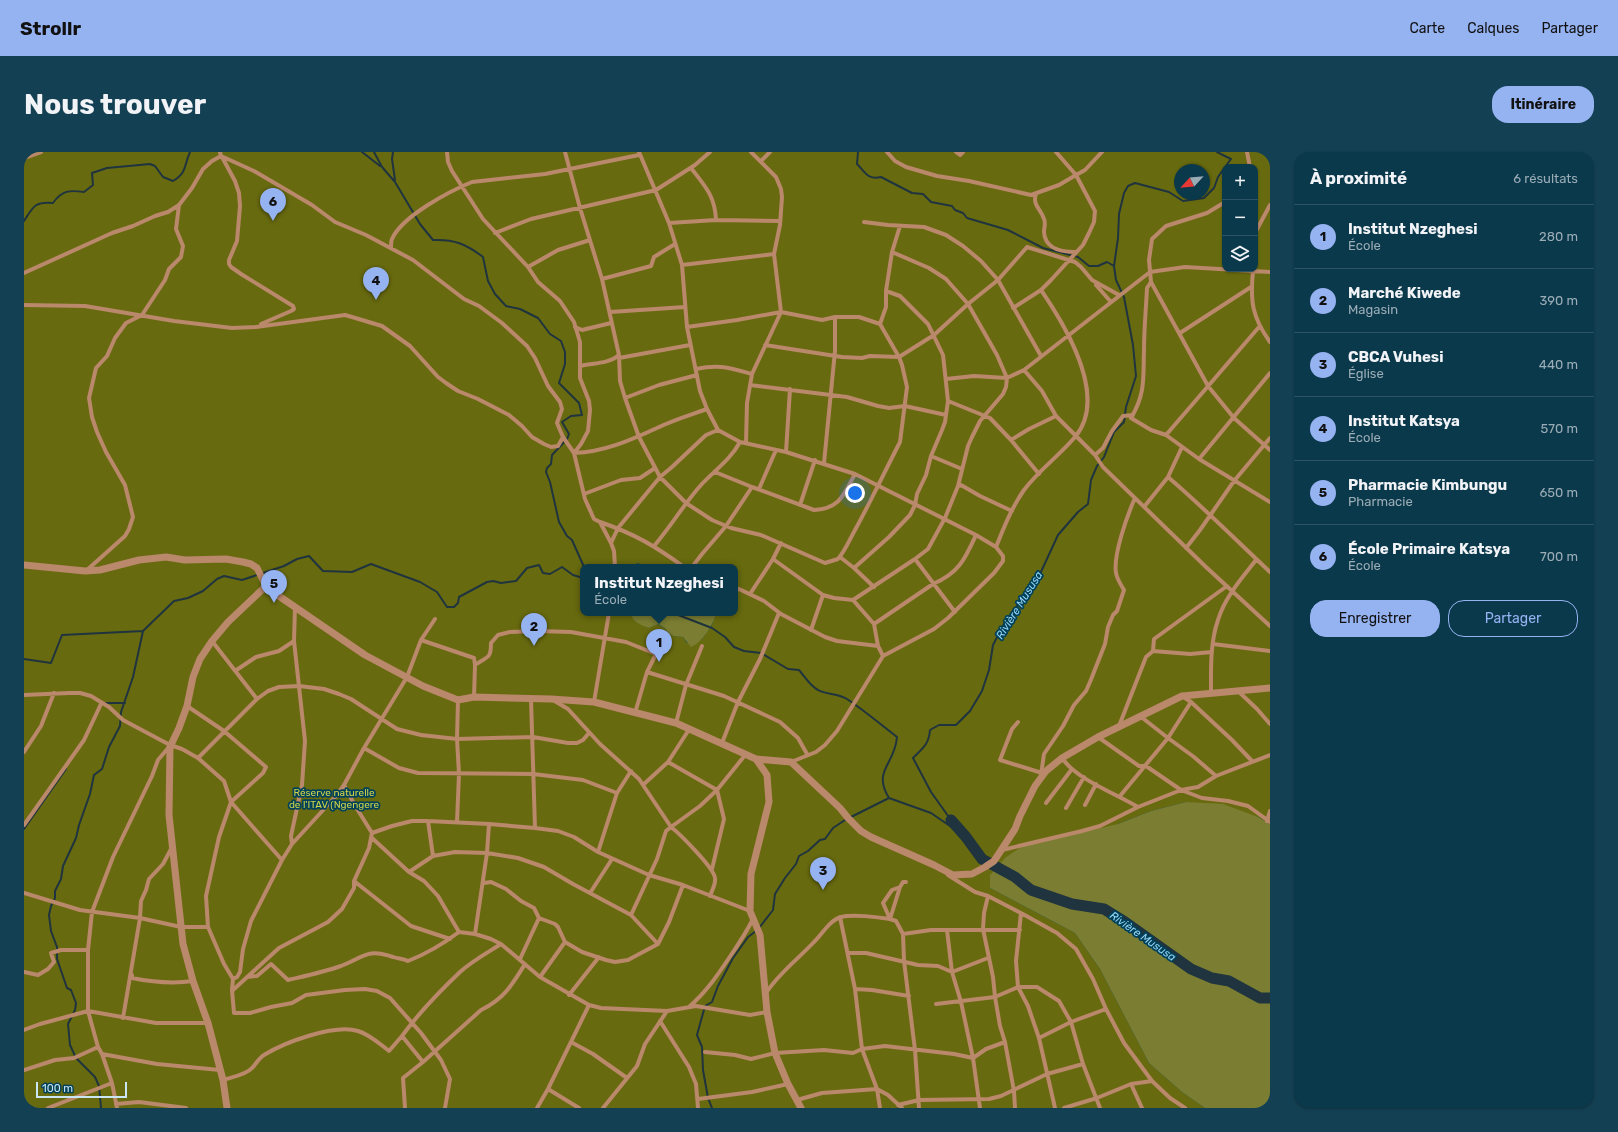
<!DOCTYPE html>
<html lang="fr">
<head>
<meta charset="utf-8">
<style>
  body { margin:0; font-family:Rubik,sans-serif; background:#144053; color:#f1f3f6 }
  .controls { position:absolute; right:12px; top:12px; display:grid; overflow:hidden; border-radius:8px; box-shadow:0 1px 3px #0004 }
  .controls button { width:36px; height:36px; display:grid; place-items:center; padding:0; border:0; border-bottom:1px solid #2b5364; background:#0b394c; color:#f1f3f6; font:20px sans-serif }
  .compass { position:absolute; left:1150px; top:12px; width:36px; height:36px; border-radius:50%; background:#0b394c; box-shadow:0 1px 3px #0004; rotate:244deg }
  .scale { position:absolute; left:12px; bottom:10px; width:91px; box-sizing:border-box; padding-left:4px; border:2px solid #cae6f5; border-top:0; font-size:11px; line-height:14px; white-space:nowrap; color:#cae6f5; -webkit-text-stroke:3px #00415a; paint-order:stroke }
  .you { position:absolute; left:831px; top:341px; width:14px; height:14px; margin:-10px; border:3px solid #fff; border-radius:50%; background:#1a73e8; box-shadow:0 0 0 6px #1a73e833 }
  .badge { display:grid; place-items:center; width:26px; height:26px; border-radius:50%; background:#95b2f1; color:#111; font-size:13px; font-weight:700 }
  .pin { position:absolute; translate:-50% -33px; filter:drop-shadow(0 1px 2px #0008) }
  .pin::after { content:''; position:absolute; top:21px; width:14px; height:12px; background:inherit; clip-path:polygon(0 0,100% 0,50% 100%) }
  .popup { position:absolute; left:556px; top:412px; width:158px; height:52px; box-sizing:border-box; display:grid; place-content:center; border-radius:8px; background:#0b394c; filter:drop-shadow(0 1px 3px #0005); font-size:13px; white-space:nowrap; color:#9aacb5 }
  .popup b { font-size:15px; color:#f1f3f6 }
  .popup::after { content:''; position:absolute; left:50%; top:100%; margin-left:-8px; border:8px solid transparent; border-top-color:#0b394c }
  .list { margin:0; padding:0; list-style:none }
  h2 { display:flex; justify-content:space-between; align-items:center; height:52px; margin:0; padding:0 16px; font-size:17px }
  h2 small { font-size:13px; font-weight:400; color:#9aacb5 }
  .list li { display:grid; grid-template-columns:26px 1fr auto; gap:12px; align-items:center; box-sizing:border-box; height:64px; padding:0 16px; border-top:1px solid #2b5364 }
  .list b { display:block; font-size:15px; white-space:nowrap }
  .list p { margin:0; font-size:13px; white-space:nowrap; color:#9aacb5 }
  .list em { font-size:13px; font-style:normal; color:#9aacb5 }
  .actions { display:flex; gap:8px; padding:12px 16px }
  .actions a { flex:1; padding:9px 0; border:1px solid #95b2f1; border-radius:16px; text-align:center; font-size:14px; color:#95b2f1 }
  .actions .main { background:#95b2f1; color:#111 }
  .icon { flex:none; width:22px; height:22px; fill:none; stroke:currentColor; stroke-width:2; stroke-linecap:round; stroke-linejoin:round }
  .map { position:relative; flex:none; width:1246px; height:956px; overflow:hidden; border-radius:16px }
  header { display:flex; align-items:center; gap:24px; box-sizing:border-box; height:56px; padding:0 20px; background:#95b2f1; color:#111 }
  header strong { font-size:19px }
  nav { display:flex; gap:22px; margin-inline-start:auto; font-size:14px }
  .intro { display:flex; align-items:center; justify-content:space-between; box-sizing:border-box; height:96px; padding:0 24px }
  h1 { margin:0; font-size:28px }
  .button { padding:10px 18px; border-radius:16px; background:#95b2f1; color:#111; font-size:14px; font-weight:700 }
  main { display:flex; gap:24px; padding:0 24px }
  aside { flex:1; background:#0b394c; border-radius:16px; box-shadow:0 1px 3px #0004 }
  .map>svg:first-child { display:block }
  .green { fill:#686a0f; fill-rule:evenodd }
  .forest { fill:#7b7e32 }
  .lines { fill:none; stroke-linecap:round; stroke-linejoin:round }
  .stream { stroke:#1f343e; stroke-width:2 }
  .river { stroke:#1f343e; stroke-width:11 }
  .minor { stroke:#ba886b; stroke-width:4 }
  .tertiary { stroke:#ba886b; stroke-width:7 }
  .labels { text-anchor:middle; stroke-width:3.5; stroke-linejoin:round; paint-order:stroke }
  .park-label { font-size:10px; fill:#cfd34b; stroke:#00415a }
  .water-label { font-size:11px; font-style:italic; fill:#97d6f6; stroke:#00415a }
</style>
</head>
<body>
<header>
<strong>Strollr</strong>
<nav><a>Carte</a><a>Calques</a><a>Partager</a></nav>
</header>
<div class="intro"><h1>Nous trouver</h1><a class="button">Itinéraire</a></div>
<main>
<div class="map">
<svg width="1246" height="956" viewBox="0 0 1246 956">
  <rect width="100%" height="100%" fill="#0f4c65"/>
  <!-- green -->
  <path class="green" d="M0 0H1246V672L1234 665 1162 650 1127 659 1094 672 966 736 1051 781 1076 817 1125 911 1158 940 1181 956H0ZM1201 15H1231V117H1201ZM1156 18H1180V42H1156ZM613 411 627 415H711V461H692L688 473 678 487 663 491 659 485 649 484 644 481 641 476 633 472 625 476 611 469 607 461H559V415H612Z"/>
  <!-- forest -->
  <path class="forest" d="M607 461H692C690 472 678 491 667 495L659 485 649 484 644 481 641 476 634 472 625 476C617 473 608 470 607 461Z
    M1162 650 1199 652 1234 665 1246 672V956H1181L1158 940 1125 911 1076 817 1051 781 966 736V723L981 706 997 695 1094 672 1127 659Z"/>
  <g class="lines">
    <!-- stream -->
    <path class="stream" d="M338 0 356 14
      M350 0 358 15 371 30 396 72 409 88C430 87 442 92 459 105L464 129 471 142 482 154 496 157 514 166 526 182 537 189 541 200V212L535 231 555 251 558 263 547 264 538 270 545 282 543 287 528 303 527 312 523 316 522 320 526 330 535 370 543 384 548 388 560 415
      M369 0 368 7 371 28
      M834 0 833 12C842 21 844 28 857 25L888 41 899 42 907 50 928 54 931 58 939 61 943 66 984 78 1019 96 1054 105 1065 114H1074L1083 110 1090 114
      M1193 0 1207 7 1201 15
      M0 69C9 55 11 49 29 51 38 38 46 38 60 40L69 33 68 21 83 16 126 12 131 14 139 25 149 29C163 21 160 13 166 0
      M649 461 688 476 701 485 710 495 720 499 737 501 764 517 775 518C781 525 786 534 794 538 803 543 814 541 823 547 841 559 856 572 873 585 871 613 848 618 865 646L907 661 942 685
      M0 507 27 511 38 483 119 479
      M79 551H101
      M927 668 907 640 889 606C899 596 905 592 906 578L915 573H932L946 559 958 539 965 518 969 493 980 472 1016 422 1034 383 1054 360 1064 352 1067 328 1073 314 1080 305 1090 280 1100 270 1102 255 1112 224 1109 193 1100 145 1092 128 1090 114 1094 86 1095 62 1100 41 1104 34 1111 31 1145 40 1159 49 1180 46 1190 36 1194 25 1201 15
      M0 677 42 617
      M735 776 749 758 751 742 761 726 772 712 775 704 784 699 796 688 801 687 809 676 821 668 865 646
      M77 956 75 934 71 925 52 906 46 893 44 872 51 858 52 851 47 838 43 836 33 807V795L27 779 25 763 27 754 31 746V739L37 727 39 714 52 686 55 673 66 642 70 623 78 617 85 595 96 574 97 560 109 525 119 479 150 449 164 446 179 439 193 427 200 424 218 428 260 414 273 407 285 404 299 419 328 420 347 412 396 430 413 440 423 455H430L434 451 435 445 463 430 469 429 477 431 492 429 503 416 515 413 519 421 526 422 538 415 549 423 559 426
      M688 956 684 946 679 918 678 895 673 883 681 854 688 850 694 834 709 806 724 785 732 779"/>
    <!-- river -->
    <path class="river" d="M927 668 942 685 958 707 991 725 1007 738 1048 752 1080 757 1101 770 1167 817 1188 826 1205 829 1236 846H1246"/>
    <!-- minor -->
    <path class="minor" d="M423 0 424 10 428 19 459 67 504 115 514 130 536 149 550 170 556 190V226L565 249 566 258 564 279 557 292 550 301
      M541 0 556 56 578 127 595 203 596 229 601 246 615 285 636 325 662 351 688 368 707 376 737 383 801 411 814 407C821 399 826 387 831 378 847 349 861 319 876 290L883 235 878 213 875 205 856 172 835 165H811L798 168 757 160 713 168 663 175
      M615 0 645 71 658 113 663 175 676 239 683 257 694 278 716 290 762 300 831 322 952 383 972 395 979 404V409L970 421 924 466 910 477 859 504 813 579 801 593 792 600 767 610
      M863 0 871 9 882 15 913 24 945 29 1007 43 1035 33 1052 23 1032 0
      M932 0 936 3 939 0
      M1223 0 1226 15
      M197 4 230 19 288 53 311 70 342 83 389 108 440 147 455 154 478 171 503 194 511 206 524 234 536 250 538 257 533 271 539 285 550 301 561 347 570 367 576 370 587 391 590 399 591 415
      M198 5 211 29 215 41 216 54 213 89 205 108V112L207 115 217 122 269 154 270 157 267 159 237 172
      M0 6 17 0
      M737 9 746 0
      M667 16C681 34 691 44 692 68
      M1012 42C1008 53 1017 57 1020 67 1022 71 1020 76 1020 80 1021 97 1037 100 1051 100
      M1201 50 1183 61 1142 74 1128 87 1125 108 1127 130 1184 234 1210 266 1246 298
      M840 70 864 73 900 75 922 83 939 94 957 109 974 128 1017 204
      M645 71 692 68 756 69
      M471 81 507 67 632 38 671 13 686 0
      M1231 81 1246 53
      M367 96C367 93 367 89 368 87 378 64 426 39 448 30L521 22 615 3
      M658 113 750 102
      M504 115 534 98 566 88
      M1229 119C1226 149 1228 165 1246 190
      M0 121 88 81 109 74 131 64 144 60 155 53 168 36 179 17 188 9 197 4 196 0
      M578 127 627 114 630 105 651 92
      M1127 130 1123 136C1122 157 1120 177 1120 198 1119 225 1122 241 1107 266L1127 278 1142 283 1175 307 1246 350
      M1072 133 1087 150
      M0 153 61 154 150 169 208 176 232 175 321 163 328 165 358 174 386 194 414 225 422 231 434 239 454 247 485 263 498 274 508 285 520 292 527 295 534 294 539 285
      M989 156 1017 138 1027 128 1059 93 1065 81 1070 70 1071 59 1052 23 1061 18 1078 0
      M586 160 661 155
      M856 172 862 155V139L868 100 876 74
      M551 175 558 178 587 171
      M1156 181 1227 135
      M741 193 818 205 838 206 846 204 875 205 910 183 944 152 974 128 1003 95 1051 110 1057 115 1068 128 1095 143
      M595 206 666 193
      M556 214C568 211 585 212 595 203
      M672 217C696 212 705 216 728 222
      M1000 218 1018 239 1032 264 1071 303 1079 315 1182 415 1246 474
      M922 227 950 224 983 226 1000 218 1126 120 1161 115 1246 120
      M726 233 823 245 854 254 865 256 881 254 922 263
      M601 246 635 233 673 223
      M924 249 966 266 987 288 1015 322
      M1142 283 1235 175
      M987 288 1005 277 1032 264
      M722 291 723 251 728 222 757 160 750 102 756 73 758 45 757 37 752 25 727 0
      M762 300 766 237
      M550 301C580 300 607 288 633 276 649 268 666 263 683 257
      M1071 303 1079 296 1088 279 1099 264 1109 263
      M907 304 938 317
      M1175 307 1246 221
      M800 311 811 199V165
      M691 320 728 335 790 358C816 357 820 342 831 322
      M1144 325C1179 355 1212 388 1246 420
      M934 334 937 333 956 344 988 359
      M735 337 752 298
      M560 342 597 328 616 326 631 316
      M776 353 791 308
      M1120 355 1144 325 1158 295
      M576 370C611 382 631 394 660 415
      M587 391 594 376 636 325 648 315 682 283 694 278
      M630 394C647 374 660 352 677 333 690 319 707 307 716 290
      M972 395C980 375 988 355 1000 338 1015 318 1035 304 1051 285 1085 245 1041 173 1017 138
      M1162 396 1176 378 1210 329 1246 286
      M816 405 830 416 850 435
      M749 407 757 391
      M891 407 931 460
      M668 415 678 402 702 374 728 335
      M830 416 865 385 886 363 891 353 893 342 902 323 907 304 918 278 921 270 924 249 919 203 904 172 876 144 862 139
      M63 418 101 384 105 377 109 365 101 333 82 300 73 280 68 265 65 246 72 216 83 204 91 186 102 171 118 163 141 128 145 117 157 105 159 94 152 77 155 53
      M711 438 715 437 740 449 757 462 801 485 813 489 854 494
      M726 442 749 407 799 443 810 446 829 448 891 407 904 397 921 366 934 334 944 294 948 285 956 269 979 242 982 235 983 226 973 203 944 152 922 127 905 116 868 100
      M829 448 850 472 854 494 859 504
      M850 472 909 432C935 421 941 407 952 383
      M787 478 799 443
      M397 488 450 506 451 513
      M188 489 233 547
      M1189 492 1246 499
      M1129 499 1166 502 1188 500
      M211 519 232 505 255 499 270 489
      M623 520 700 544 756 570 774 586 783 602
      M1214 539 1233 557 1246 572
      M1187 541C1187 517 1186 491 1194 468 1201 445 1218 426 1232 408
      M0 543 45 541H56L67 544 85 555 99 568 146 593 158 597 174 606 200 629 207 650 258 708
      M1158 544 1167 550 1208 588 1228 609
      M450 545 451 513C463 504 467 508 467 491L474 483 486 480 514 479 547 480 602 490 632 502 623 520 611 561
      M507 547 511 676
      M529 548 544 557 576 592 615 627 647 675 642 679 633 707 607 763
      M570 550 585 461
      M163 554 200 579 242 615 239 621 207 650 195 685 182 744 184 775 200 812 209 827 208 838 210 861H226L247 855 268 851 282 843 321 838 341 837 353 839 366 846 397 881 417 908 426 927 421 956
      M1116 564 1144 586 1170 605 1192 624
      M994 570 988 577 976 608 1018 621
      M652 571 662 533 678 494
      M1095 574 1122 505 1129 499 1130 487 1203 434
      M1074 585 1115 614H1122L1157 638 1178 646 1204 649 1224 654 1246 670
      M698 591 714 550 736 507 755 461
      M340 596 375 616 394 621 509 622 559 628 593 641
      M0 600 17 574 30 541
      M174 606 233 547 244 539 255 535 275 534 300 537 315 542 327 547 373 577 397 583 433 587 509 585 544 591H553L559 588 565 581
      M1038 606C1053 628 1091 641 1114 655
      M644 610 693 638 700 667 688 717
      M1017 623 1020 602 1039 574 1050 553 1062 539 1066 530 1081 492 1084 475 1089 463 1093 459 1100 438C1097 433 1093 427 1092 421 1089 403 1103 364 1111 346
      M620 632 644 610 666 576
      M1096 644 1144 586 1167 550
      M1022 651 1048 617
      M1061 653 1072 632
      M1042 656 1060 625
      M404 669 409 704
      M1243 669 1246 659
      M433 670 435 622 433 587 434 548
      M0 673 60 588 77 552
      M348 681 368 674 388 669H404L465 672 511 676 534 679 550 685 574 700 625 723 659 733 726 759
      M348 686 385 720 400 729 414 744 435 780
      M268 692 267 684 278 633 281 589 270 489 271 455
      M978 698 1058 679 1076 674 1114 655 1157 638 1174 635 1192 624 1246 603
      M574 700 593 641 607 619
      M385 720 409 704 431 700 463 701 494 706 520 715 549 732 607 763 634 792
      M924 723 951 740 964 744 997 761 1033 781 1052 797 1069 827 1082 857 1100 891 1128 929 1146 946 1161 956
      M330 729 387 774 426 787
      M882 730H879L876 735 866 767 872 769 879 782 880 809 891 898 895 956
      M460 731 467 730 482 737 497 749 510 756 515 766 531 772 534 775 541 790 558 800 582 808 591 810 604 808 634 792 645 770 659 733
      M0 741 56 758 116 766 157 775H184
      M566 741 588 707
      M686 744C688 738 692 732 691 726 690 716 656 682 647 675L676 654 693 638 722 602
      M964 744 960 761 959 777 969 825 971 845 976 874 981 890 990 939 991 956
      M997 761 992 809 994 835 1004 854 1015 886 1031 956
      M816 765 831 837 838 897 853 937 864 943 878 956
      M923 778 928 820 937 850 949 906 956 956
      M451 782 463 701 465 672
      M879 782 907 778H996
      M824 801H842L894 813 914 814 928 820 964 806
      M496 807 515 766
      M0 820 14 823 24 817 30 810 27 801 37 798H64
      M108 823V826C128 830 148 832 169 829
      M223 825 233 824 247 812 264 828C281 824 300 820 317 814 340 805 343 796 369 805 374 807 379 806 384 809 402 802 419 792 435 780L451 782 467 787 477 792 516 825 565 853 577 856 643 859 672 854 726 863 743 860
      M516 825 541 790
      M209 827 213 825 216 820 219 797 227 769 258 708 268 692 312 644 320 633 340 596 383 525 397 488 411 467
      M831 837 848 838 885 844
      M209 838 255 796 304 770 318 757 330 736V729L345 696 348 681 330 652 320 633
      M742 841C755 821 774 807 790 790 798 782 806 768 817 765 828 762 854 765 866 767L859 751 868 738 876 735
      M545 843 575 805
      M912 852 971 845 994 835H1013L1035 849 1047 870 1059 912 1076 956
      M666 854C682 840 693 824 705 806 714 793 722 781 729 767
      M99 866 116 766 117 749 122 738 125 727 139 712 147 697
      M636 869 665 915 672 932 674 956
      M0 878 16 872 64 859 132 871H184
      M378 884C394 862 416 839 436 820 448 809 463 801 477 792
      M1015 886 1047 870 1082 857
      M547 890 569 902 603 926
      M681 900 711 903 727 907 751 901 800 898 829 901 838 897 861 894 930 902 949 906 962 897 981 890
      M78 902 133 912 196 918
      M399 910 457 858C480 847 488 833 501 812
      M0 918 31 908 50 906 74 895
      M199 928C208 925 222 923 228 916 232 912 235 906 240 903 261 890 310 872 334 879 345 882 356 892 365 899L378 884 399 910 379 926 381 956
      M1107 932 1118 956
      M524 937 555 956
      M674 947 728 940 764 932
      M773 948 798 941 853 937 856 956
      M92 952 115 950 162 956
      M874 953 895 948 965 947 977 944 1023 922 1059 912
      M24 956 88 931
      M93 956 88 931 78 902 74 895 64 859V798L68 760 89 705 128 624 134 608 145 595
      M513 956 524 937 565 853
      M579 956 613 914 621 892 643 859
      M1040 956 1073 946 1107 932 1128 929"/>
    <!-- tertiary -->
    <path class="tertiary" d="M0 413 61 419 76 418 115 408 142 405 161 408 202 407 219 410 227 412 233 416 242 434 249 440 341 503 399 534 434 548 450 545 527 547 570 550 652 571 732 607 767 610 816 656 824 666 837 679 847 685 910 713 929 723 948 722 961 715 970 709 991 677 996 664 1011 634 1022 619 1038 606 1074 585 1158 544 1246 536
      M732 607 743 623 745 650 727 722 726 759 736 783 743 860 751 901 764 932 777 956
      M203 956 199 928 184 871 169 829 159 792 145 663 146 595 155 576 163 554 169 525 176 507 188 489 204 470 242 434"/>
  </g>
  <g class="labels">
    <!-- park labels -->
    <g class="park-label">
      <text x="310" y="644">Réserve naturelle<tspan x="310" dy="12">de l'ITAV (Ngengere</tspan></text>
    </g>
    <!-- water labels -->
    <g class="water-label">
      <text transform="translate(995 453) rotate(-58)" y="4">Rivière Mususa</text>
      <text transform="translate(1119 784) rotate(35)" y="4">Rivière Mususa</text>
    </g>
  </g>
</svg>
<div class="controls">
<button>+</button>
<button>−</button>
<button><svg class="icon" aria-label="layers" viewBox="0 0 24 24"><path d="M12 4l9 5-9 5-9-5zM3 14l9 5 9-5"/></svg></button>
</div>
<svg class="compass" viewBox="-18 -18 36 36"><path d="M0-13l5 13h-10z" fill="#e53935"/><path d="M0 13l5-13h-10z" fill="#9aacb5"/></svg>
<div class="scale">100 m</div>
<div class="you"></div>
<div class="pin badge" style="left:635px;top:510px">1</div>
<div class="popup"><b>Institut Nzeghesi</b>École</div>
<div class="pin badge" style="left:510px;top:494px">2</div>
<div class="pin badge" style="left:799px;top:738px">3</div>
<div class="pin badge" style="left:352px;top:148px">4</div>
<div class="pin badge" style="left:250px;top:451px">5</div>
<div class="pin badge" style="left:249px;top:69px">6</div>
</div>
<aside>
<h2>À proximité<small>6 résultats</small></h2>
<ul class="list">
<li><span class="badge">1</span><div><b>Institut Nzeghesi</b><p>École</p></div><em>280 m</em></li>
<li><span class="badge">2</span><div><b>Marché Kiwede</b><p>Magasin</p></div><em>390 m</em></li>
<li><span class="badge">3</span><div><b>CBCA Vuhesi</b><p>Église</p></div><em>440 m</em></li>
<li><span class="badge">4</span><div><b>Institut Katsya</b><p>École</p></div><em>570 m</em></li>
<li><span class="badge">5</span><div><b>Pharmacie Kimbungu</b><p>Pharmacie</p></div><em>650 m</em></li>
<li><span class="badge">6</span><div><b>École Primaire Katsya</b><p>École</p></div><em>700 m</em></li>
</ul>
<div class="actions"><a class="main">Enregistrer</a><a>Partager</a></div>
</aside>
</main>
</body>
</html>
